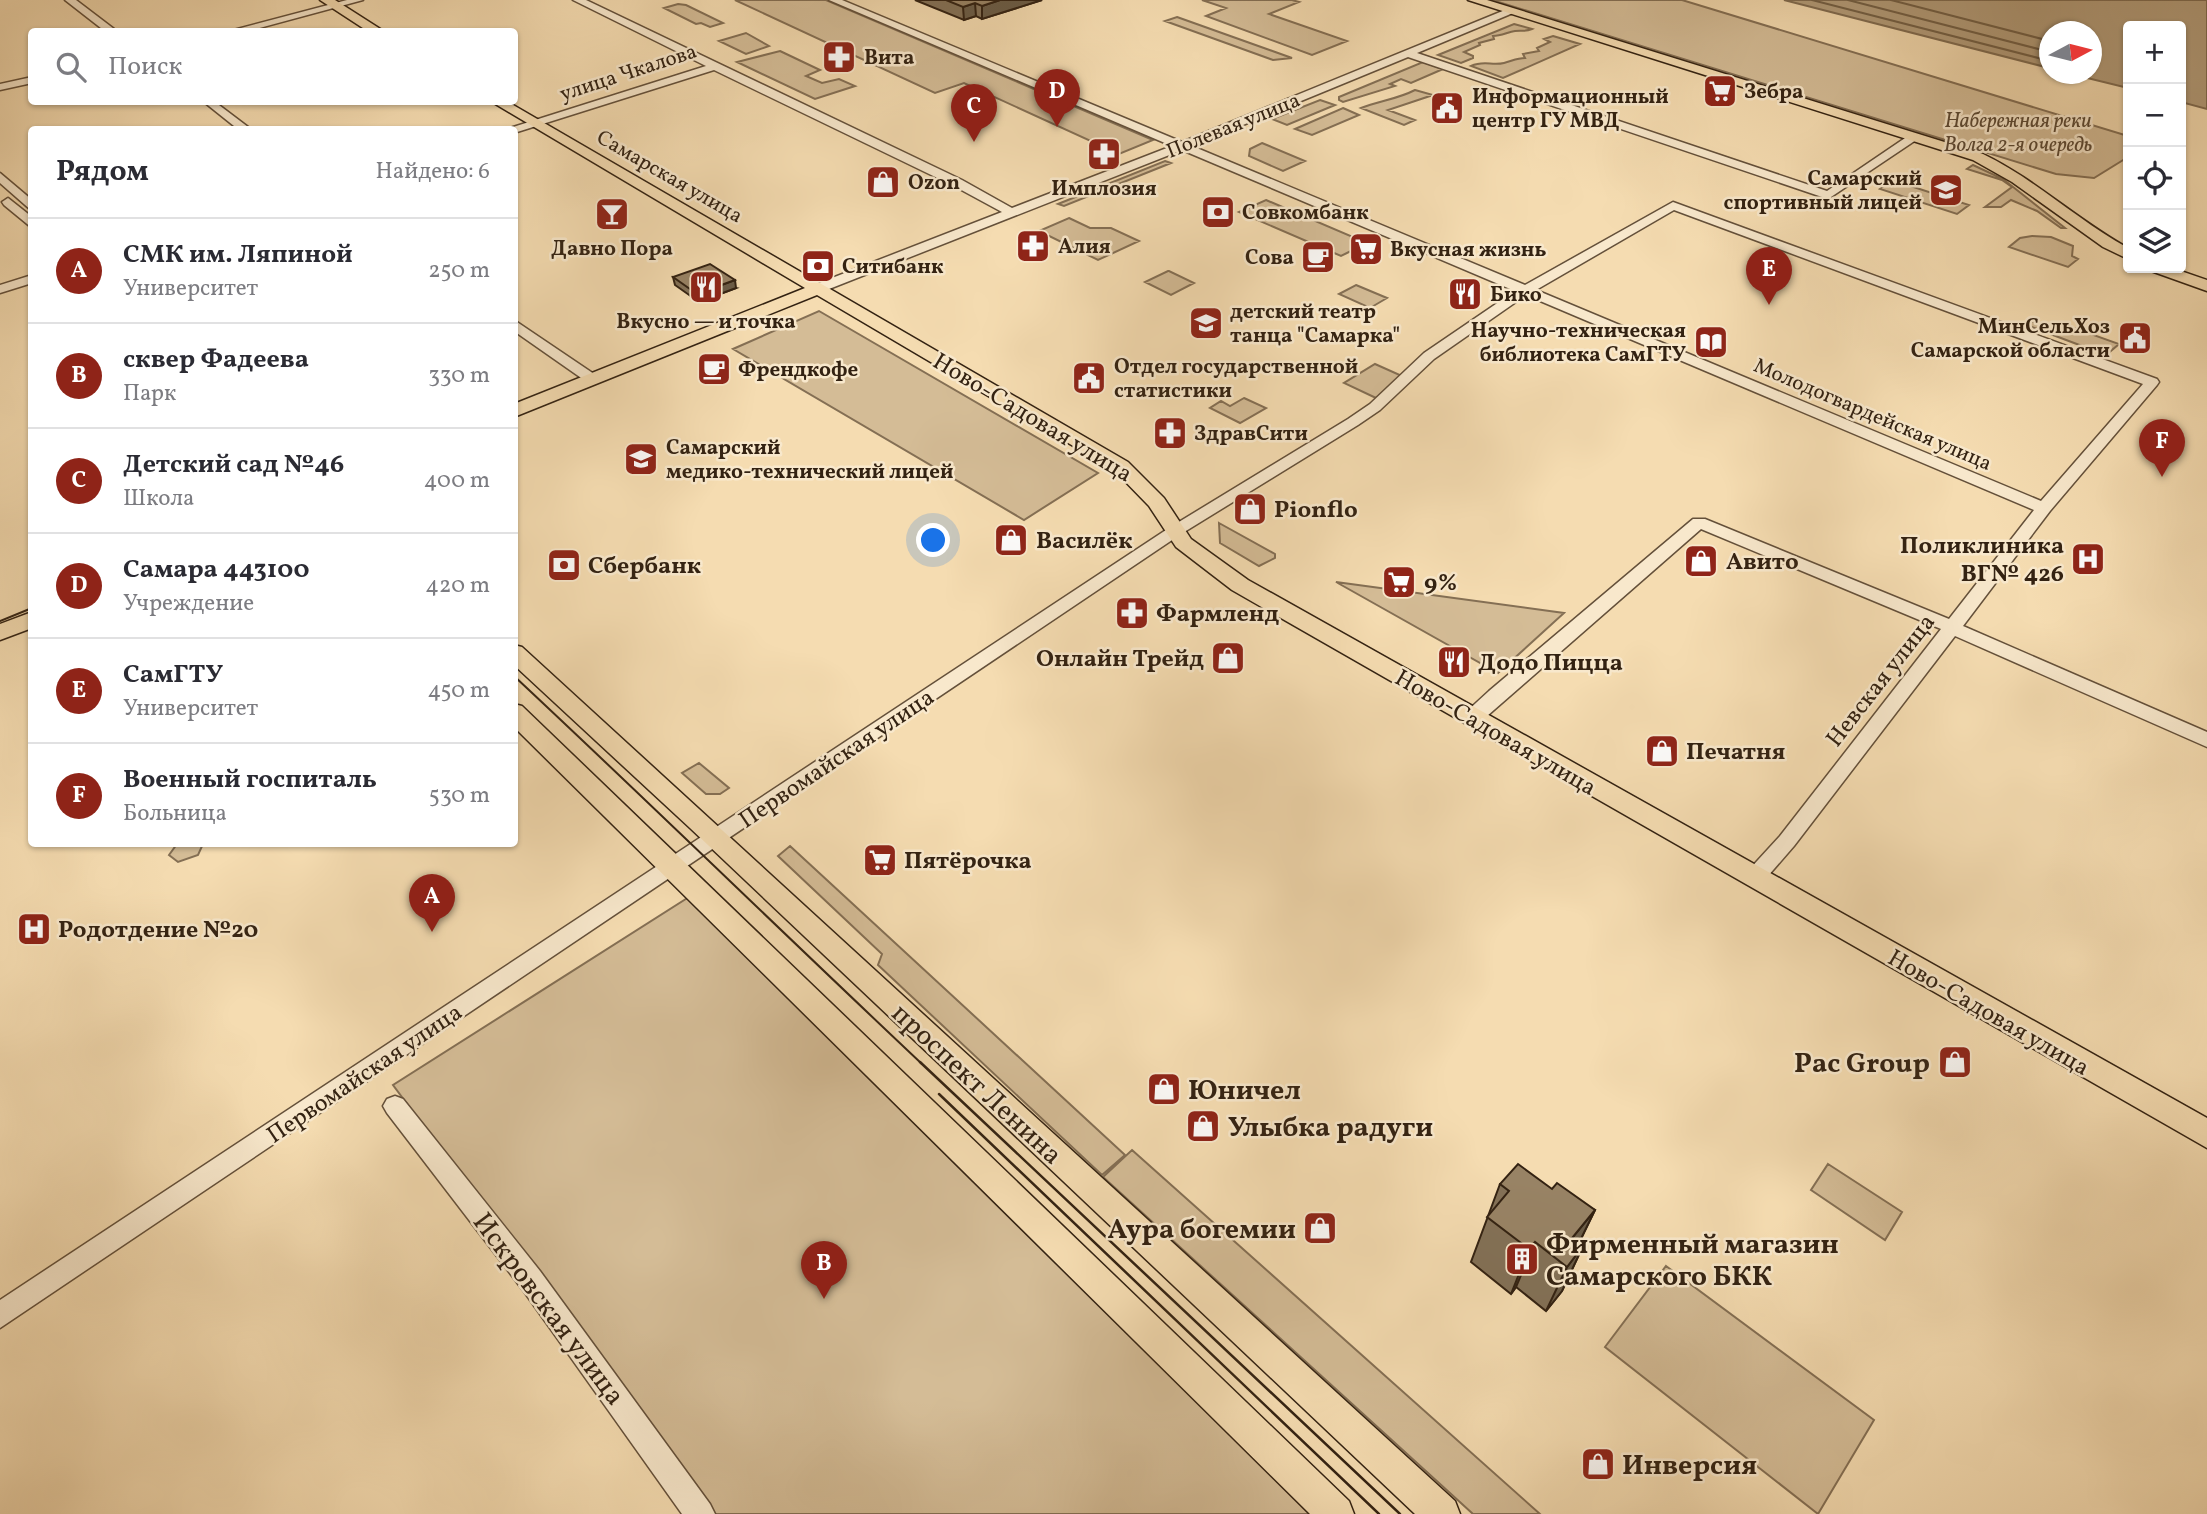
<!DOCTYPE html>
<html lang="ru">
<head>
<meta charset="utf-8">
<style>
  body { margin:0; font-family:Vollkorn,serif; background:#f2f2f3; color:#2b2b33 }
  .controls { position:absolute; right:21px; top:21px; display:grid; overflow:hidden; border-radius:7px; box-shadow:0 2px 5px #0004 }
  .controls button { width:63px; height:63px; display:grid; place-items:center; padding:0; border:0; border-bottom:2px solid #e1e1e2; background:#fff; color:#2b2b33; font:35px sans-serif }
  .compass { position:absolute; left:2039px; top:21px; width:63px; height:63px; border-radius:50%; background:#fff; box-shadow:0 2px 5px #0004; rotate:83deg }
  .you { position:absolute; left:934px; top:541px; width:24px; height:24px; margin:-18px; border:5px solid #fff; border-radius:50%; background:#1a73e8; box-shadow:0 0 0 10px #1a73e833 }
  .badge { display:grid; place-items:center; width:46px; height:46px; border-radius:50%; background:#8f2418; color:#fff; font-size:23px; font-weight:700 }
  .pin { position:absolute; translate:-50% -58px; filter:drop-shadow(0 2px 4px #0008) }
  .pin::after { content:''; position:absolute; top:37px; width:24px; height:21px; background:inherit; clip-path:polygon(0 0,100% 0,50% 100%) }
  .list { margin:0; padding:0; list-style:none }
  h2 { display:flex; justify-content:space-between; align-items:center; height:91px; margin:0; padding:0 28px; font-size:30px }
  h2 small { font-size:23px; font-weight:400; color:#7c7c81 }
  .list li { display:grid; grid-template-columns:46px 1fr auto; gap:21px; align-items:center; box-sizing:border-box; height:105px; padding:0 28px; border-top:2px solid #e1e1e2 }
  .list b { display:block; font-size:26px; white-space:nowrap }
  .list p { margin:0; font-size:23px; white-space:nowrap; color:#7c7c81 }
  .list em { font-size:23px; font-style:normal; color:#7c7c81 }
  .icon { flex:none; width:38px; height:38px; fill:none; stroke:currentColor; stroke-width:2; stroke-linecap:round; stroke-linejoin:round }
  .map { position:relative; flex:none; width:2207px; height:1514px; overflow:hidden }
  .search { position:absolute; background:#fff; box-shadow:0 2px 5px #0004; left:28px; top:28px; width:490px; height:77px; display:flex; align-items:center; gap:18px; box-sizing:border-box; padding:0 24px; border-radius:7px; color:#7c7c81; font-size:26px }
  .panel { position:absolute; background:#fff; box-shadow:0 2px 5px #0004; left:28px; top:126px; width:490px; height:721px; border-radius:7px }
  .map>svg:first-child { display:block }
  .green { fill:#d4bc96; stroke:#846f54; stroke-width:2 }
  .water { fill:#b39d7b; stroke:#806c51; stroke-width:2 }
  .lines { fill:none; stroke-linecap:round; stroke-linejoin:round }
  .shore { stroke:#736046; stroke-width:2 }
  .minor-casing { stroke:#64503a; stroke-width:3 }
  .major-casing { stroke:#332212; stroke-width:3 }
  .minor { fill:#f8e8cc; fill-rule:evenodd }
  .major { fill:#f5dcb1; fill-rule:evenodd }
  .tram-far1 { stroke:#332212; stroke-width:2 }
  .tram { stroke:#332212; stroke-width:2.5 }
  .wall { fill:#837157; stroke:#332212; stroke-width:2 }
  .shaded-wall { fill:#6a5c47; stroke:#332212; stroke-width:2 }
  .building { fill:#988365; stroke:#332212; stroke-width:2 }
  .labels { text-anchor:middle; stroke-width:5; stroke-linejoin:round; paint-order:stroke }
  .far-poi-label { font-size:21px; font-weight:bold; fill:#332212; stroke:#f8e8cc; text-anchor:start }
  .far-street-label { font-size:21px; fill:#332212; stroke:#f8e8cc }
  .far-park-label { font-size:21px; font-style:italic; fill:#5b4833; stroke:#f8e8cc }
  .street-label { font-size:24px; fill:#332212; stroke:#f8e8cc }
  .poi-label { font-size:24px; font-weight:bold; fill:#332212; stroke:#f8e8cc; text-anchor:start }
  .near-poi-label { font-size:28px; font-weight:bold; fill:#332212; stroke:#f8e8cc; text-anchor:start }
  .near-street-label { font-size:28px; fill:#332212; stroke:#f8e8cc }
</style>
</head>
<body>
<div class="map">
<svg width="2207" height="1514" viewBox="0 0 2207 1514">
  <rect width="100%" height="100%" fill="#f5dcb1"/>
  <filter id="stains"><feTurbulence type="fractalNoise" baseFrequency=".00286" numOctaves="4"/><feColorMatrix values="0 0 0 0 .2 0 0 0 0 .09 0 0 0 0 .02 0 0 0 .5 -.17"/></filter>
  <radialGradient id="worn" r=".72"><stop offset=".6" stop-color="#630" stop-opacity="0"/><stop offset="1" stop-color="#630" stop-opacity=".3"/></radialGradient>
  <!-- green -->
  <path class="green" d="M735 0H826L1153 140 1119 154 964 83 935 93Z
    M1202 0H1292L1299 2 1269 14 1347 41 1312 55 1206 16 1226 8Z
    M1492 0H1682L2128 136V157L2094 178 2056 174Z
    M678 4 686 5 723 23 710 27 701 23 696 24 664 8Z
    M1177 17 1292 58 1273 60 1165 21Z
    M1514 24 1532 29C1525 32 1522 30 1515 31 1508 32 1501 36 1493 36L1494 39 1479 43 1480 45 1464 52 1473 56V58L1461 63 1438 55Z
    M746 33 769 46 746 54 719 41Z
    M1553 36 1580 44 1503 78 1471 66C1484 60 1492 66 1504 63 1512 61 1517 58 1525 58L1523 54 1539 51 1537 48 1550 42 1544 39Z
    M780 51 820 70 806 76 822 83 839 79 855 86 815 99 737 62Z
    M1423 62 1443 69 1411 83 1401 79 1390 84 1395 86 1343 102 1339 100V97Z
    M1415 90 1433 95 1388 110 1415 120 1404 125 1361 108C1379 101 1398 99 1415 90Z
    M1320 100 1335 105 1287 125 1272 119Z
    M1343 108 1359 115 1312 135 1295 129Z
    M1262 143 1305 161 1283 171 1249 156 1250 149Z
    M1165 161 1171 163 1064 206 1058 204Z
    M1973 165 2003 179 2065 228H2061L2037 211 2011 200 2001 207H1985L2012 187 2002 180 1967 169Z
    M1892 180 1969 205 1957 214 1880 189Z
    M1266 200 1367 243 1341 256 1239 212Z
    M1069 218 1090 228H1111L1139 241 1098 260 1039 231Z
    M2032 236 2051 237 2073 246 2072 256 2078 259 2068 267 2009 247 2020 238Z
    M1168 271H1169L1194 283 1171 295 1145 282Z
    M1356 285 1387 298 1370 308 1339 294Z
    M819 311 1098 473 1024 520 733 349Z
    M2028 320 2055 330 2063 324 2119 344 2106 355 2029 326Z
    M1375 364 1402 376 1376 398 1344 383Z
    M1244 398 1266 408 1240 423 1210 408 1221 401 1230 406Z
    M1219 523 1275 554V558L1259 566 1220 543Z
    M1336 582 1564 613 1498 673Z
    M699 763 729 788 720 794H706L682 773Z
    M177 844H203L198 855 178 862 169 855Z
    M790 846 1125 1155 1102 1175 878 965 882 954 778 856Z
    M689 897 1314 1514H712L393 1085Z
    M1132 1150 1540 1514H1473L1103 1177Z
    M1828 1164 1902 1212 1885 1240 1811 1190Z
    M1666 1266 1874 1420 1818 1514 1605 1347Z"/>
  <!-- water -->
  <path class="water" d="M1784 0H2207V109L2181 102V26H2128V88L2071 74H2092V32H2050L2049 68Z"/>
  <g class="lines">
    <!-- shore -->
    <path class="shore" d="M1812 0 2050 61
      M1848 0 2050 52
      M1891 0 2050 41"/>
    <!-- minor casing -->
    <g class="minor-casing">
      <path id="minor" d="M65 0H76L118 32H106Z
        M347 0H363L245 32H226Z
        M573 0H586L962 180 1012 208 1172 146 829 0H842L1182 142 1510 8 1513 9V13L1417 53 1827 191 1911 134H1919V138L1828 199 1408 57 1192 146 1525 285 1673 202 2157 379 2159 382 2157 385 2050 511 1963 626 2207 732V747L1955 636 1794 846 1761 884 1754 886 1747 884 1744 878 1747 872 1780 836 1941 629 1701 529 1479 723H1465L1463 718 1465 713 1489 691 1693 519H1705L1949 619 2034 510 1526 295 1434 359 1380 410 1358 425 1181 534 0 1328V1300L1169 528 1348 419 1370 404 1424 353 1515 291 1182 150 824 291H814V285L1002 212 954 186 714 70 514 133V130H509L510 128 706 66ZM1674 210 2143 384 2041 501 1536 290Z
        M32 77V83L0 90V84Z
        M204 102H215L252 130H239Z
        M0 173 32 200V211L0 183Z
        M8 198 32 217V228L4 205 2 202Z
        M32 275V283L0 293V285Z
        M514 320 597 376 599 379 597 382H587L514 331Z
        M395 1096 403 1099 540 1271 710 1504 715 1514H682L522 1289 387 1113 383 1106 387 1099Z"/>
    </g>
    <!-- major casing -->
    <g class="major-casing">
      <path id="major" d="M320 0H335L385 32H369Z
        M1468 0H1487L1983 154C2035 179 2077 220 2128 248V259L2103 247 2012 182 1973 160Z
        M492 102H508L1128 462 1164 498 1191 539 1248 580 2207 1118V1148L1232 590 1176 547 1149 506 1114 470 817 295 514 417V404L805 288Z
        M2149 268H2172L2207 280V291L2151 271Z
        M32 612V628L0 640V624Z
        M514 645 522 647 1455 1501 1460 1514H1415L690 828 514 665Z
        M514 704 522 706 1349 1501 1354 1514H1310L514 727Z"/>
    </g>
    <!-- minor -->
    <use href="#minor" class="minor"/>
    <!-- major -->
    <use href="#major" class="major"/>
    <!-- tram-far1 -->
    <path class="tram-far1" d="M0 621 32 608
      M514 676C651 804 785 935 922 1064"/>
    <!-- tram -->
    <path class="tram" d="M920 1062 1400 1514
      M939 1094 1379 1514"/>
  </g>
  <!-- wall -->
  <path class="wall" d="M915 0H1042L982 19 976 16 964 20Z
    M673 277 736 288 699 302 675 285Z
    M1500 1184 1552 1189 1595 1210 1579 1243 1583 1246 1562 1291 1546 1311 1516 1287 1511 1294 1471 1262Z"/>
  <!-- shaded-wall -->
  <path class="shaded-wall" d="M1000 0H1042L982 19V6Z
    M975 3 976 16 964 20 963 7Z
    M735 280 736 288 699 302 697 294Z
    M1595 1210 1573 1255 1572 1238Z
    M1535 1242 1516 1287 1511 1294 1529 1249Z
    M1583 1246 1562 1291 1546 1311 1567 1267Z"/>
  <!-- building -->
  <path class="building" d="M946 0H1000L982 6 975 3 963 7Z
    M710 264 735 280 697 294 673 277Z
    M1518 1164 1552 1189 1557 1183 1595 1210 1572 1238 1583 1246 1567 1267 1535 1242 1529 1249 1487 1217 1509 1191 1500 1184Z"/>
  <!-- icons -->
  <defs>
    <g id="pharmacy-square" transform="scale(1.75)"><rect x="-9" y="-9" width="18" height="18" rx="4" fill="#8f2418" stroke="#f8e8cc"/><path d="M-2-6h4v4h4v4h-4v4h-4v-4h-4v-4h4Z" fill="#fff"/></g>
    <g id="supermarket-square" transform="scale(1.75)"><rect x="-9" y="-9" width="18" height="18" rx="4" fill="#8f2418" stroke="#f8e8cc"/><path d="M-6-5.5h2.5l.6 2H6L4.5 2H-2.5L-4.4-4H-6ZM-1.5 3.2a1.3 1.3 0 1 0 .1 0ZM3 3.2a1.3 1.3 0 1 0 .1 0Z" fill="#fff"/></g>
    <g id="civic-square" transform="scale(1.75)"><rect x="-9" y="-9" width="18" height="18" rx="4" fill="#8f2418" stroke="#f8e8cc"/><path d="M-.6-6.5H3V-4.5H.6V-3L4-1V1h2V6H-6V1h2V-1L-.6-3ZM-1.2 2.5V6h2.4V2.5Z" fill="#fff"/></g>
    <g id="shop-square" transform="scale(1.75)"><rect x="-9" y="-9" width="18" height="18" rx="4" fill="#8f2418" stroke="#f8e8cc"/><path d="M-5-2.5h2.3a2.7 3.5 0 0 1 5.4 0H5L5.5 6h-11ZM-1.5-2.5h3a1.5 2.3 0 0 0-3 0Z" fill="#fff"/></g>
    <g id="school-square" transform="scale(1.75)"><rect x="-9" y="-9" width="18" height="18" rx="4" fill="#8f2418" stroke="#f8e8cc"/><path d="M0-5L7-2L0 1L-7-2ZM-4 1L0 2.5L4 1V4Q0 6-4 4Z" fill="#fff"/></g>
    <g id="bank-square" transform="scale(1.75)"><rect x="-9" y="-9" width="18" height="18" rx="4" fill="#8f2418" stroke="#f8e8cc"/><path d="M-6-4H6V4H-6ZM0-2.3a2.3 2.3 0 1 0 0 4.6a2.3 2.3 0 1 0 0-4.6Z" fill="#fff"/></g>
    <g id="bar-square" transform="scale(1.75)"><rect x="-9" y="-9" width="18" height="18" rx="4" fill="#8f2418" stroke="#f8e8cc"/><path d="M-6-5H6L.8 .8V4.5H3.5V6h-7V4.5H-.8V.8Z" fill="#fff"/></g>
    <g id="cafe-square" transform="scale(1.75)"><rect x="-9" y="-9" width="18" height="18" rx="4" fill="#8f2418" stroke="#f8e8cc"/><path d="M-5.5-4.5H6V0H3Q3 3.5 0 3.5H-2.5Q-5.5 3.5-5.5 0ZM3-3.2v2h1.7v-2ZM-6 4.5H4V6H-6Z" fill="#fff"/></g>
    <g id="restaurant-square" transform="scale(1.75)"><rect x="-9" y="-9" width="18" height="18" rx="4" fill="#8f2418" stroke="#f8e8cc"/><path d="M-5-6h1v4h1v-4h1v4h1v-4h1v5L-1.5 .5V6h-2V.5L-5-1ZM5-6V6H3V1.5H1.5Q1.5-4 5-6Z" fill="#fff"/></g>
    <g id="library-square" transform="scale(1.75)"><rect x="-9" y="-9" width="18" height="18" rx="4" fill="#8f2418" stroke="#f8e8cc"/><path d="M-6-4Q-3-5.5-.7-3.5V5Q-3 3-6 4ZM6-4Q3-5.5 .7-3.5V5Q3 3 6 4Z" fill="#fff"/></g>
    <g id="hospital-square" transform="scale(1.75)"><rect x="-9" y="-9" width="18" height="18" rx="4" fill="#8f2418" stroke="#f8e8cc"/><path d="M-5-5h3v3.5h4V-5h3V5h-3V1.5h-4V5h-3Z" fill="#fff"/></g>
    <g id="building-square" transform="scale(1.75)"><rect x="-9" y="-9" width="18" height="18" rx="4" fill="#8f2418" stroke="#f8e8cc"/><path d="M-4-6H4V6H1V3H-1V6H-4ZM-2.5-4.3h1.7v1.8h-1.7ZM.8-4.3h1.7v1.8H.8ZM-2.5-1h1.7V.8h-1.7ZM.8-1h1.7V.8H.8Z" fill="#fff"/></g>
  </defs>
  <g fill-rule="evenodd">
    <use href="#pharmacy-square" x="839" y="57"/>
    <use href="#supermarket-square" x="1720" y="91"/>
    <use href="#civic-square" x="1447" y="108"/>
    <use href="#pharmacy-square" x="1104" y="154"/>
    <use href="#shop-square" x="883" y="182"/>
    <use href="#school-square" x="1946" y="190"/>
    <use href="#bank-square" x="1218" y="212"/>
    <use href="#bar-square" x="612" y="214"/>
    <use href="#pharmacy-square" x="1033" y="246"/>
    <use href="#supermarket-square" x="1366" y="249"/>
    <use href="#cafe-square" x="1318" y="257"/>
    <use href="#bank-square" x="818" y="266"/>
    <use href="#restaurant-square" x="706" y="287"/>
    <use href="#restaurant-square" x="1465" y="294"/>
    <use href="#school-square" x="1206" y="323"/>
    <use href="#civic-square" x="2135" y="338"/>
    <use href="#library-square" x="1711" y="342"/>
    <use href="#cafe-square" x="714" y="369"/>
    <use href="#civic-square" x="1089" y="378"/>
    <use href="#pharmacy-square" x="1170" y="433"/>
    <use href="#school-square" x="641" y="459"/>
    <use href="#shop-square" x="1250" y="509"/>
    <use href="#shop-square" x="1011" y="540"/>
    <use href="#hospital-square" x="2088" y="559"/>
    <use href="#shop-square" x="1701" y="561"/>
    <use href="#bank-square" x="564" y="565"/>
    <use href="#supermarket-square" x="1399" y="582"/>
    <use href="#pharmacy-square" x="1132" y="613"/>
    <use href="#shop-square" x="1228" y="658"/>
    <use href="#restaurant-square" x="1454" y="662"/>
    <use href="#shop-square" x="1662" y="751"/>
    <use href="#supermarket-square" x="880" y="860"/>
    <use href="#hospital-square" x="34" y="929"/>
    <use href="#shop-square" x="1955" y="1062"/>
    <use href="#shop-square" x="1164" y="1089"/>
    <use href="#shop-square" x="1203" y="1126"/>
    <use href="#shop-square" x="1320" y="1228"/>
    <use href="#building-square" x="1522" y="1259"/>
    <use href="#shop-square" x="1598" y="1464"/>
  </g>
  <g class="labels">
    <!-- far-poi labels -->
    <g class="far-poi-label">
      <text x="864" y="64">Вита</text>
      <text x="1744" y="98">Зебра</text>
      <text x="1472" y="103">Информационный<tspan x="1472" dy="24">центр ГУ МВД</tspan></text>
      <text x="1922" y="185" text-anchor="end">Самарский<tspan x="1922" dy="24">спортивный лицей</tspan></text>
      <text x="908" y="189">Ozon</text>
      <text x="1104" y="195" text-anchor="middle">Имплозия</text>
      <text x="1242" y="219">Совкомбанк</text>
      <text x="1058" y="253">Алия</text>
      <text x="612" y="255" text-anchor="middle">Давно Пора</text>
      <text x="1390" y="256">Вкусная жизнь</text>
      <text x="1294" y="264" text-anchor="end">Сова</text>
      <text x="842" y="273">Ситибанк</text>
      <text x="1490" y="301">Бико</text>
      <text x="1230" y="318">детский театр<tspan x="1230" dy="24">танца "Самарка"</tspan></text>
      <text x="706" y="328" text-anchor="middle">Вкусно — и точка</text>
      <text x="2110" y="333" text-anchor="end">МинСельХоз<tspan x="2110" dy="24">Самарской области</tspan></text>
      <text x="1686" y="337" text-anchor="end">Научно-техническая<tspan x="1686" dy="24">библиотека СамГТУ</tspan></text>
      <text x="1114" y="373">Отдел государственной<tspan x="1114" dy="24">статистики</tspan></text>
      <text x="738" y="376">Френдкофе</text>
      <text x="1194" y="440">ЗдравСити</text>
      <text x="666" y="454">Самарский<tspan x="666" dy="24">медико-технический лицей</tspan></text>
    </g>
    <!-- far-street labels -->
    <g class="far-street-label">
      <text transform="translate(628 72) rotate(-18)" y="7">улица Чкалова</text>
      <text transform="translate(1233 125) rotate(-22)" y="7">Полевая улица</text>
      <text transform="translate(670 176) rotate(30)" y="7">Самарская улица</text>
      <text transform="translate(1873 414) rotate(23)" y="7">Молодогвардейская улица</text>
    </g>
    <!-- far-park labels -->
    <g class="far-park-label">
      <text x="2018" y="127">Набережная реки<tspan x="2018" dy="24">Волга 2-я очередь</tspan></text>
    </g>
    <!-- street labels -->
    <g class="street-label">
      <text transform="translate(1033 417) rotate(31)" y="8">Ново-Садовая улица</text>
      <text transform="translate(1880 680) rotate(-52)" y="8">Невская улица</text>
      <text transform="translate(1496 732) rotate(30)" y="8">Ново-Садовая улица</text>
      <text transform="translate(836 758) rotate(-34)" y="8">Первомайская улица</text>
      <text transform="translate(1989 1012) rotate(30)" y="8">Ново-Садовая улица</text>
      <text transform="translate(364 1073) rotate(-34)" y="8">Первомайская улица</text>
    </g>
    <!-- poi labels -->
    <g class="poi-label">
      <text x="1274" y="517">Pionflo</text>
      <text x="1036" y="548">Василёк</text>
      <text x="2064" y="553" text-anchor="end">Поликлиника<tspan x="2064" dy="28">ВГ№ 426</tspan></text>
      <text x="1726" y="569">Авито</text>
      <text x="588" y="573">Сбербанк</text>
      <text x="1424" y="590">9%</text>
      <text x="1156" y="621">Фармленд</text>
      <text x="1204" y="666" text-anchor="end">Онлайн Трейд</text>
      <text x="1478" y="670">Додо Пицца</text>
      <text x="1686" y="759">Печатня</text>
      <text x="904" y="868">Пятёрочка</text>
      <text x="58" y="937">Родотдение №20</text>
    </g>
    <!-- near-poi labels -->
    <g class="near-poi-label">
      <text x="1930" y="1072" text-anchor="end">Pac Group</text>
      <text x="1188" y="1099">Юничел</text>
      <text x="1228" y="1136">Улыбка радуги</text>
      <text x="1296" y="1238" text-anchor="end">Аура богемии</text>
      <text x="1546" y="1253">Фирменный магазин<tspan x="1546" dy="32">Самарского БКК</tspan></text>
      <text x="1622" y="1474">Инверсия</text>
    </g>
    <!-- near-street labels -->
    <g class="near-street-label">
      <text transform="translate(978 1083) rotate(43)" y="10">проспект Ленина</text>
      <text transform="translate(550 1308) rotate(53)" y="10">Искровская улица</text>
    </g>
  </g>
  <rect width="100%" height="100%" filter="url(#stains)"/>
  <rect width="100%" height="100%" fill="url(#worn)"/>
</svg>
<div class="controls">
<button>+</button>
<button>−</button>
<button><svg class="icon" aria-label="locate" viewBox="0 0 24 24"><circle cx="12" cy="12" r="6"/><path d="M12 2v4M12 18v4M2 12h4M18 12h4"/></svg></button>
<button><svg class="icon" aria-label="layers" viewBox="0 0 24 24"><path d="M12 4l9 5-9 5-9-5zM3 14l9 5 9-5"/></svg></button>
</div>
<svg class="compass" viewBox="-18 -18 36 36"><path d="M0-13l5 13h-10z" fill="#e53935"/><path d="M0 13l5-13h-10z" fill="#7c7c81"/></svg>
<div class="you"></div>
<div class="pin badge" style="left:432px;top:932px">A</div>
<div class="pin badge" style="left:824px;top:1299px">B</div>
<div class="pin badge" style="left:974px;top:142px">C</div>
<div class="pin badge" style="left:1057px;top:127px">D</div>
<div class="pin badge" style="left:1769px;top:305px">E</div>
<div class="pin badge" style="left:2162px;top:477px">F</div>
<div class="search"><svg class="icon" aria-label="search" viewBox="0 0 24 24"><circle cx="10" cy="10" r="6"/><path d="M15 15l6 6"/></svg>Поиск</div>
<section class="panel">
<h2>Рядом<small>Найдено: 6</small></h2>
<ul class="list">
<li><span class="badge">A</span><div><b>СМК им. Ляпиной</b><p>Университет</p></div><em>250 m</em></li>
<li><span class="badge">B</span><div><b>сквер Фадеева</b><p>Парк</p></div><em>330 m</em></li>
<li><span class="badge">C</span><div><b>Детский сад №46</b><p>Школа</p></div><em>400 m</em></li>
<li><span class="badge">D</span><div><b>Самара 443100</b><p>Учреждение</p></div><em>420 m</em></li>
<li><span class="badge">E</span><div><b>СамГТУ</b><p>Университет</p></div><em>450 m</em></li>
<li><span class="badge">F</span><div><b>Военный госпиталь</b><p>Больница</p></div><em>530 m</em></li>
</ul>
</section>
</div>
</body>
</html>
